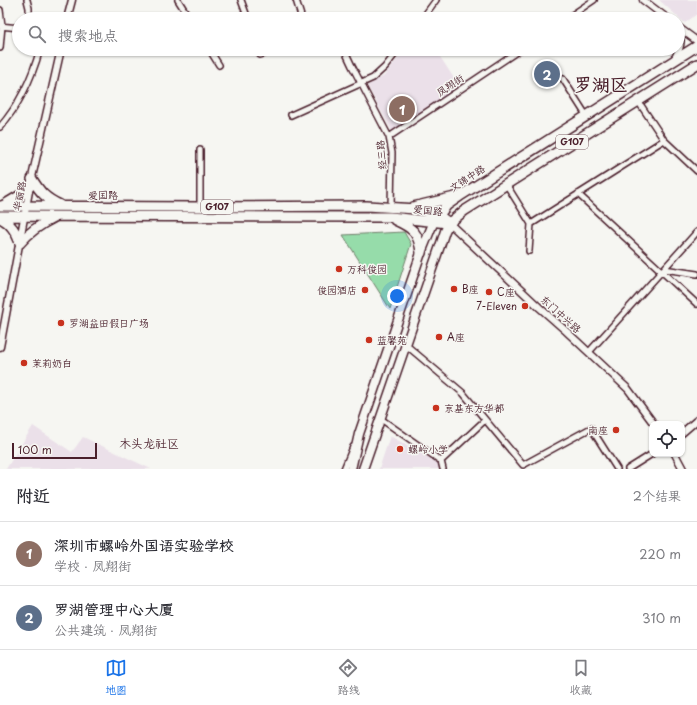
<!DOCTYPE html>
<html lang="zh">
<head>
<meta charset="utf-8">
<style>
  body { margin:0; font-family:"Playpen Sans","LXGW WenKai TC",sans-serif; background:#f7f7f7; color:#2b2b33 }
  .controls { position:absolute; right:12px; bottom:12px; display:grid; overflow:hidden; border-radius:8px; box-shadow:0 1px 3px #0004 }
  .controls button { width:36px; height:36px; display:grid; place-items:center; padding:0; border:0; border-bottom:1px solid #e1e1e2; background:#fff; color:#2b2b33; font:20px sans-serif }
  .scale { position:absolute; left:12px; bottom:10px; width:85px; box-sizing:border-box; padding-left:4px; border:2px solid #4a1f2b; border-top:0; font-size:11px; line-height:14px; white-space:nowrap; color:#4a1f2b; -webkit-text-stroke:3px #f6f6f2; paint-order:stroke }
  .you { position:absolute; left:397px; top:296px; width:14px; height:14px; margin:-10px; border:3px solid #fff; border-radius:50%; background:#1a73e8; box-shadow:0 0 0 6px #1a73e833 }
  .badge { display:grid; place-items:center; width:26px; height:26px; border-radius:50%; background:#1a73e8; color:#fff; font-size:13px; font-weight:700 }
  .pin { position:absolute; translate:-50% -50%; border:2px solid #fff; box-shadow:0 1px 4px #0006 }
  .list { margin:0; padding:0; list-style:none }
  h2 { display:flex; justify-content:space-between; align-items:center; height:52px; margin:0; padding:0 16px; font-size:17px }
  h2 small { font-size:13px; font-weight:400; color:#7c7c81 }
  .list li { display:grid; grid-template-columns:26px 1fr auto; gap:12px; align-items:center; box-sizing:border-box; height:64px; padding:0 16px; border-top:1px solid #e1e1e2 }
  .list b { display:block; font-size:15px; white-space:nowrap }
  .list p { margin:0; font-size:13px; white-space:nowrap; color:#7c7c81 }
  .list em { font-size:13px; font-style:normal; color:#7c7c81 }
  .icon { flex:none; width:22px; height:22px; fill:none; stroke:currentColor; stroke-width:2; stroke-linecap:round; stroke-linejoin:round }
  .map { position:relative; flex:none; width:697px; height:469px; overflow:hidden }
  .search { position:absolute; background:#fff; box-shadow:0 1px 3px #0004; left:12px; right:12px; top:12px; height:44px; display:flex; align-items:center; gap:10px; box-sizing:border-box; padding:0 14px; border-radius:22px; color:#7c7c81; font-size:15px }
  .sheet { height:180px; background:#fff }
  nav { display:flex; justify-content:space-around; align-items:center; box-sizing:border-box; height:56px; border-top:1px solid #e1e1e2; background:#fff; font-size:11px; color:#7c7c81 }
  nav a { display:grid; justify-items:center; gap:2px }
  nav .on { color:#1a73e8 }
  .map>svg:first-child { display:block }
  .built { fill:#ebe0e9 }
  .green { fill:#96dcaa; stroke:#707e6a }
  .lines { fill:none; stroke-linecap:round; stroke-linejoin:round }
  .minor-casing { stroke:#4a1f2b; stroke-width:8 }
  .tertiary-casing { stroke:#4a1f2b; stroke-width:9 }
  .primary-casing { stroke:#4a1f2b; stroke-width:11 }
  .trunk-casing { stroke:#4a1f2b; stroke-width:12 }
  .minor { stroke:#f6f6f2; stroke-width:5 }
  .tertiary { stroke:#f6f6f2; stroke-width:6 }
  .primary { stroke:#f6f6f2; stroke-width:8 }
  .trunk { stroke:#f6f6f2; stroke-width:9 }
  .poi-dot { fill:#c8321e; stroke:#f6f6f2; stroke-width:1.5 }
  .labels { text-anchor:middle; stroke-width:3; stroke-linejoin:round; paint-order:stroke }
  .shield { fill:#f6f6f2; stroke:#7e6067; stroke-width:1 }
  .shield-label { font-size:9px; font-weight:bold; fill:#4a1f2b }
  .street-label { font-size:10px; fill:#4a1f2b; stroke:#f6f6f2 }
  .poi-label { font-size:10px; fill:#4a1f2b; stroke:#f6f6f2; text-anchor:start }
  .quarter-label { font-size:12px; fill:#4a1f2b; stroke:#f6f6f2 }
  .town-label { font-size:18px; font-weight:bold; fill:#4a1f2b; stroke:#f6f6f2 }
</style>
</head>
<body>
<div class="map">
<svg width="697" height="469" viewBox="0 0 697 469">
  <rect width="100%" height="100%" fill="#f6f6f2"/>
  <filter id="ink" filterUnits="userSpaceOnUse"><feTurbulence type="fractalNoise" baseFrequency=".025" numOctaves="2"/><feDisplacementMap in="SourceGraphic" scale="8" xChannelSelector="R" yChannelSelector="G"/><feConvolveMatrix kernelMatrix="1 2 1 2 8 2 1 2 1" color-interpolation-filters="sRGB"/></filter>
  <g filter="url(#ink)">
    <!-- built -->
    <path class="built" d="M659 0H697V14L685 23Z
      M405 49H435L459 86 392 131 367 85 384 76Z
      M33 426 72 452 83 437 151 469H6Z
      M390 436 439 463 441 469H379Z"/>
    <!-- green -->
    <path class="green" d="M404 232 411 244 390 309 343 235Z"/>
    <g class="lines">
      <!-- minor casing -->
      <g class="minor-casing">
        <path id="minor" d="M27 0 29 8V19
          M178 0 190 19
          M241 0 248 19
          M296 0 302 19
          M0 10 2 26 0 48
          M422 19 436 0
          M566 19 594 0
          M0 26 19 28
          M209 49 219 65
          M258 49 260 55 280 49
          M344 49 352 66 389 137 392 153 391 207
          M563 79 586 115
          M638 101 664 140 697 171
          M291 115 373 78 385 67 399 49
          M0 127C20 104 32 78 40 49
          M389 137 521 49
          M200 150V207
          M506 184 531 224 529 251
          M578 194 697 304
          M531 224 664 140
          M664 269 697 274
          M406 345 463 393 523 465 591 428 617 469
          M589 352 697 232
          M381 419 441 461 443 469
          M441 461 485 420
          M344 469 353 447
          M628 469 652 454"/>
      </g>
      <!-- tertiary casing -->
      <g class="tertiary-casing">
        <path id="tertiary" d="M643 0 668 19
          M67 19 72 0
          M678 27 697 41
          M674 60C680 49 683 41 678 29
          M449 223 540 308 566 331 628 389 654 424
          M0 347 30 186 61 49
          M682 433 697 420
          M675 454 683 469"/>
      </g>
      <!-- primary casing -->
      <g class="primary-casing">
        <path id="primary" d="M351 469 359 434 421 253 434 221
          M363 469 440 246 445 231 449 223"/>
      </g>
      <!-- trunk casing -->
      <g class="trunk-casing">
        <path id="trunk" d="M32 179C40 192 45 198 60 205
          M4 205 24 193 30 186
          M0 206 200 207 367 206 416 209 438 215 449 223
          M413 207 455 197
          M0 216 390 217 448 223
          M0 218C11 223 16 232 20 243
          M395 220C413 228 419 233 421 253
          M435 220 447 205 460 196 697 46
          M449 223 464 211 697 64
          M20 243C30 231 41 224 55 217"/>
      </g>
      <!-- minor -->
      <use href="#minor" class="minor"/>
      <!-- tertiary -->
      <use href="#tertiary" class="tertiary"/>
      <!-- primary -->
      <use href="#primary" class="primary"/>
      <!-- trunk -->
      <use href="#trunk" class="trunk"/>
    </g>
  </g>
  <!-- markers -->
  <g class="poi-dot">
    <circle cx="339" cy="269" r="4"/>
    <circle cx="454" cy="289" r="4"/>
    <circle cx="365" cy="290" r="4"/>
    <circle cx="489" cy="292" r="4"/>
    <circle cx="525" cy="306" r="4"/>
    <circle cx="61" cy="323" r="4"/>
    <circle cx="439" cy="337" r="4"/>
    <circle cx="369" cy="340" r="4"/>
    <circle cx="24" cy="363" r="4"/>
    <circle cx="436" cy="408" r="4"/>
    <circle cx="616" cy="430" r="4"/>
    <circle cx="400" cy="449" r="4"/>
  </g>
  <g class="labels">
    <!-- shield labels -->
    <g class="shield">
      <rect x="556" y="135" width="32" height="14" rx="3"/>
      <rect x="201" y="200" width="32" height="14" rx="3"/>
    </g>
    <g class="shield-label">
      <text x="572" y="145">G107</text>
      <text x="217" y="210">G107</text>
    </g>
    <!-- street labels -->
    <g class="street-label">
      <text transform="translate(450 85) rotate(-34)" y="4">凤翔街</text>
      <text transform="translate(381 155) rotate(-95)" y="4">经三路</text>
      <text transform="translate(467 178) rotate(-33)" y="4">文锦中路</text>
      <text x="103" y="199">爱国路</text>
      <text transform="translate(19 196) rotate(-79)" y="4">华丽路</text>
      <text transform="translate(428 210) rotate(6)" y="4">爱国路</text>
      <text transform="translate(561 314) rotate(42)" y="4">东门中兴路</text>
    </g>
    <!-- poi labels -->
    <g class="poi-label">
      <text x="347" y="273">万科俊园</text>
      <text x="462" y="293">B座</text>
      <text x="357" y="294" text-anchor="end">俊园酒店</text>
      <text x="497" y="296">C座</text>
      <text x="517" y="310" text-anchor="end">7-Eleven</text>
      <text x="69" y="327">罗湖益田假日广场</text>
      <text x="447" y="341">A座</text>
      <text x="377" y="344">蓝馨苑</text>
      <text x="32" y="367">茉莉奶白</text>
      <text x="444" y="412">京基东方华都</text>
      <text x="608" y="434" text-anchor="end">南座</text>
      <text x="408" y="453">螺岭小学</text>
    </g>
    <!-- quarter labels -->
    <g class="quarter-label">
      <text x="149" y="448">木头龙社区</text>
    </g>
    <!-- town labels -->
    <g class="town-label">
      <text x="601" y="91">罗湖区</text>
    </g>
  </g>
</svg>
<div class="controls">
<button><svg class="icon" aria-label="locate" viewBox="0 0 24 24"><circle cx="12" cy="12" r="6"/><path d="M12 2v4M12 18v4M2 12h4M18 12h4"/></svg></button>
</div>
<div class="scale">100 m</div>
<div class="you"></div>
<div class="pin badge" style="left:402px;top:109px;background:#8d6e63">1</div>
<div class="pin badge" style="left:547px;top:74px;background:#5c6f8a">2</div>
<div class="search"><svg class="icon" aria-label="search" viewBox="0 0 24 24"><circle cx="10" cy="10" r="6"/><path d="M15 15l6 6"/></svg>搜索地点</div>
</div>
<section class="sheet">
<h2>附近<small>2个结果</small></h2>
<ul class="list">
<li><span class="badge" style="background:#8d6e63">1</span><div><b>深圳市螺岭外国语实验学校</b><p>学校 · 凤翔街</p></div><em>220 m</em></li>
<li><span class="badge" style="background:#5c6f8a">2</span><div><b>罗湖管理中心大厦</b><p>公共建筑 · 凤翔街</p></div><em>310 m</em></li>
</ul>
</section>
<nav>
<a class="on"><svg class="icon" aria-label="map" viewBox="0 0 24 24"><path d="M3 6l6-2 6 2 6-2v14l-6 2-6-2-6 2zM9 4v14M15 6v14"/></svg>地图</a>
<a><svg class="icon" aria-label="directions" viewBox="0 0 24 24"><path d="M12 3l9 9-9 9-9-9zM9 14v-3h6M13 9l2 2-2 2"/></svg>路线</a>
<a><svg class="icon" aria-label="saved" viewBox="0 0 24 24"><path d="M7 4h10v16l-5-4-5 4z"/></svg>收藏</a>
</nav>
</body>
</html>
